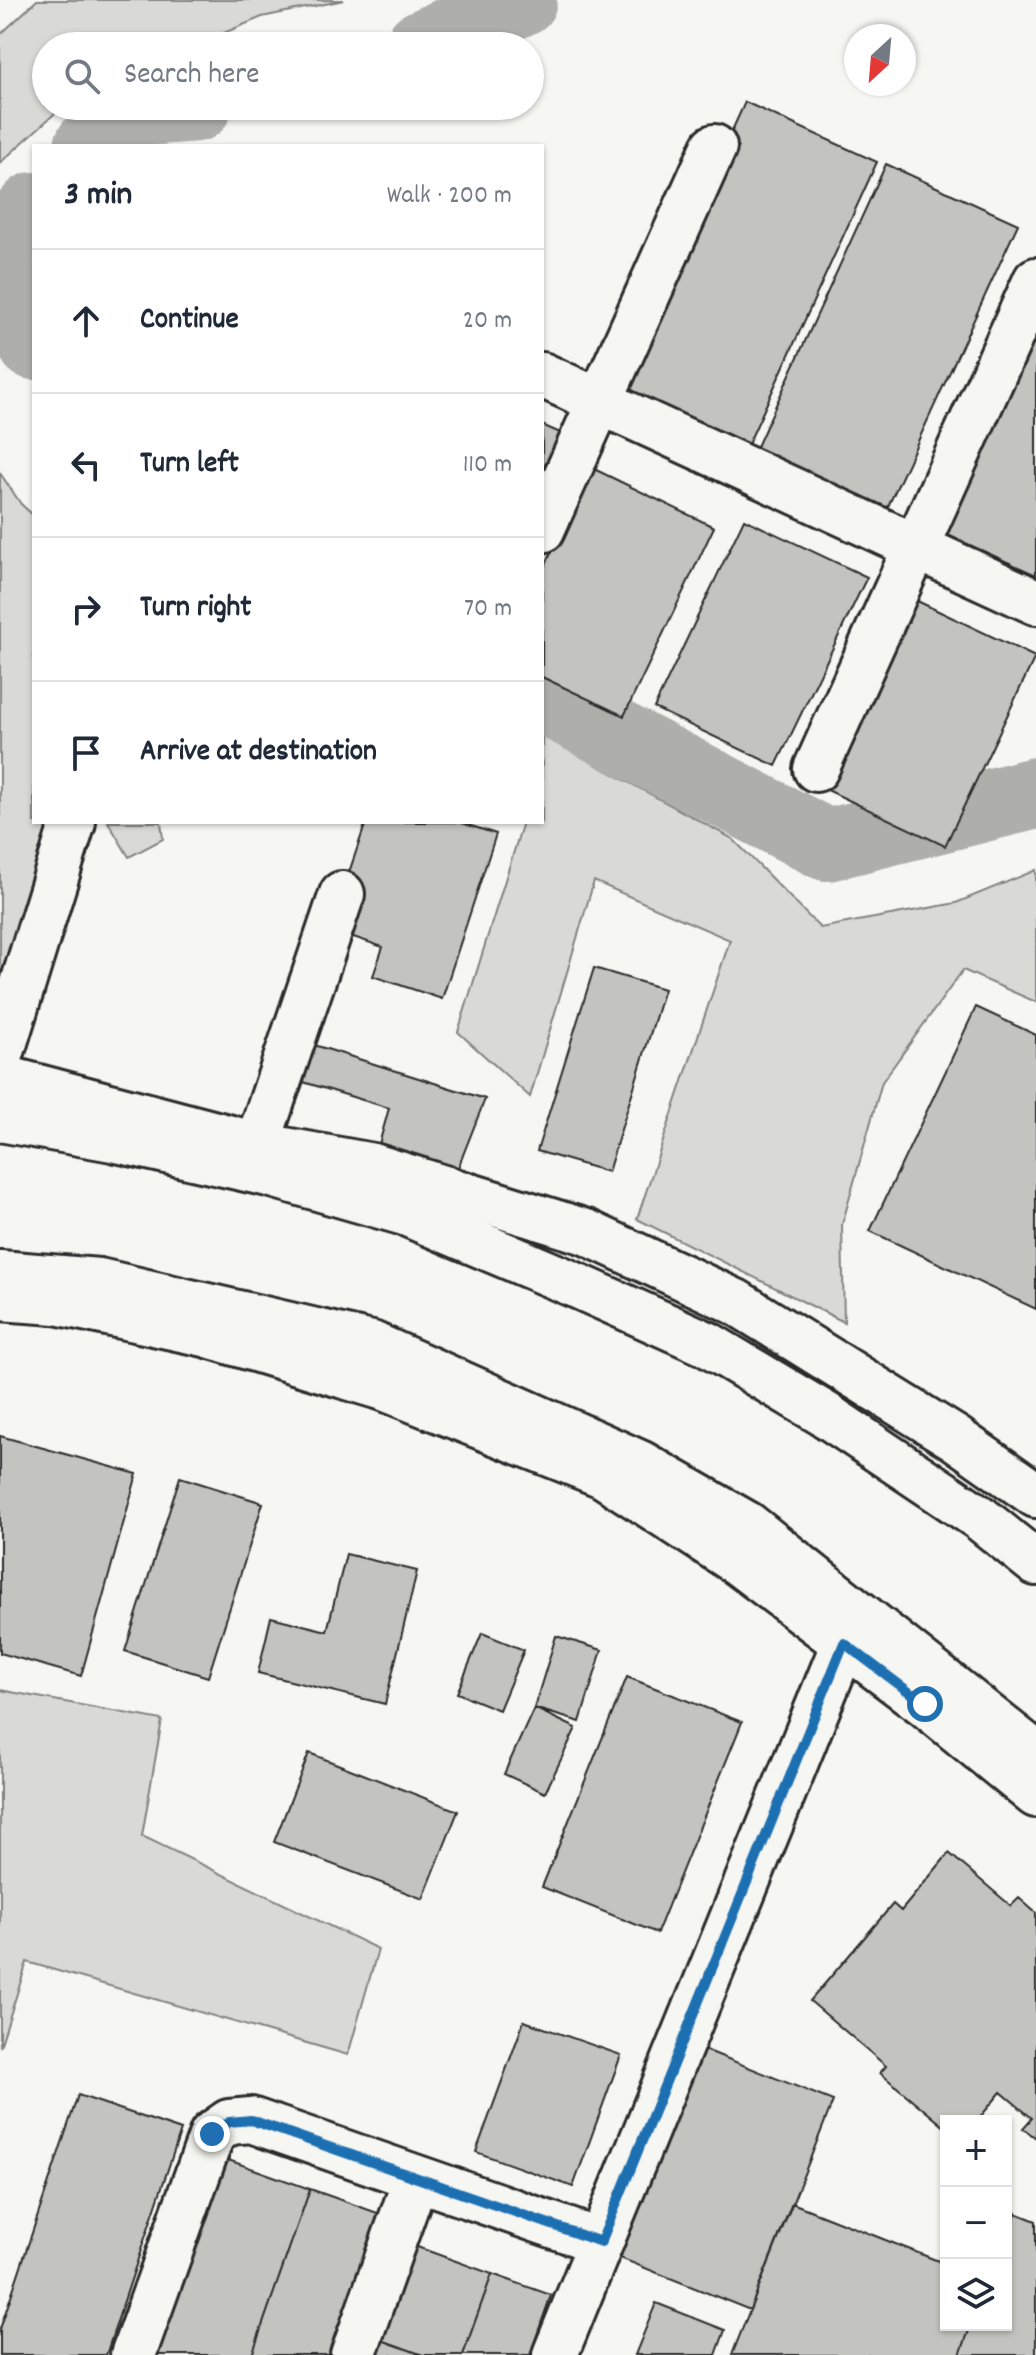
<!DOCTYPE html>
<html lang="en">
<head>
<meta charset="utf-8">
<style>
  body { margin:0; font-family:Dekko,sans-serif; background:#f2f2f3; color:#1f2937 }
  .controls { position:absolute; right:24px; bottom:24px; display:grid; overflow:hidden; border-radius:0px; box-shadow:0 2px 6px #0004 }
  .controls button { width:72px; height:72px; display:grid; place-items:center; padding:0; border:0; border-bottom:2px solid #e0e1e3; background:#fff; color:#1f2937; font:40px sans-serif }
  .compass { position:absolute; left:844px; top:24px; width:72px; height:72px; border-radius:50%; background:#fff; box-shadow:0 2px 6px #0004; rotate:206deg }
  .stop { position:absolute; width:24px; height:24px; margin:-18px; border:6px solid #1f6fb2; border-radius:50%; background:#fff }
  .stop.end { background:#1f6fb2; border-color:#fff; box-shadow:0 2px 8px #0008 }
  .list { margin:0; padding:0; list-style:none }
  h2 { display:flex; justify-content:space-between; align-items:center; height:104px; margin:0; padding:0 32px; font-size:34px }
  h2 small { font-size:26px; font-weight:400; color:#747a83 }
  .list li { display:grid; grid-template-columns:52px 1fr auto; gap:24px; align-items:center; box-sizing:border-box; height:144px; padding:0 32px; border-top:2px solid #e0e1e3 }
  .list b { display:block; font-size:30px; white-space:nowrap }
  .list em { font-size:26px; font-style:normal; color:#747a83 }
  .icon { flex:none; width:44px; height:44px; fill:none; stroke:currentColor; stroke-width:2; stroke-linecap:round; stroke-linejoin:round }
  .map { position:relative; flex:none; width:1036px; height:2355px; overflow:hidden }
  .search { position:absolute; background:#fff; box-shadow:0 2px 6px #0004; left:32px; top:32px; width:512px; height:88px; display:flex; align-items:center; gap:20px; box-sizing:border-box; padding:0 28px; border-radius:44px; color:#747a83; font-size:30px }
  .panel { position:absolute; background:#fff; box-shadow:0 2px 6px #0004; left:32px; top:144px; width:512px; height:680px; border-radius:0px }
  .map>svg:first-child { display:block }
  .green { fill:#d9d9d5; stroke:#828280; stroke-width:2 }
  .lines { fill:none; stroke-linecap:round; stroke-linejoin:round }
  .river { stroke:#aeaeab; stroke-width:72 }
  .building { fill:#c3c3c0; stroke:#2b2b2b; stroke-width:2 }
  .minor-casing { stroke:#2b2b2b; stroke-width:50 }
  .highway-casing { stroke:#2b2b2b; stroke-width:50 }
  .minor { stroke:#f6f6f2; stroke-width:44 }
  .highway { stroke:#f6f6f2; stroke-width:44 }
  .route { stroke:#1f6fb2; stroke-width:10 }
</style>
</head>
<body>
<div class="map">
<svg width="1036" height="2355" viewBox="0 0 1036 2355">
  <rect width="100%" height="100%" fill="#f6f6f2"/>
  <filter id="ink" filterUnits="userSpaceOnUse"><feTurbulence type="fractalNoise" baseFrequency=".0125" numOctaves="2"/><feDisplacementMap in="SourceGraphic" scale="16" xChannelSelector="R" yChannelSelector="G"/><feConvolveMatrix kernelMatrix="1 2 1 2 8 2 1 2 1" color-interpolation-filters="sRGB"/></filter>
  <g filter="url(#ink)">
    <!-- green -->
    <path class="green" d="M37 0H344L262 17 193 46H46V106H63L0 163V35Z
      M0 473 21 504 34 516V822H92L0 977Z
      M542 735 733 839 820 928 956 903 1036 870V1002L963 970 882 1082 842 1225 844 1322 637 1219 730 940 594 881 530 1097 458 1032 523 822H542Z
      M108 822H161L163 839 129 857Z
      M0 1690 162 1720 142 1836 378 1949 348 2055 27 1962 0 2047Z"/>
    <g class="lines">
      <!-- river -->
      <path class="river" d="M421 46 521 0
        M90 146 120 112 196 106
        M0 246 34 208
        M0 274 34 344
        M542 697 827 845 1036 793"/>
    </g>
    <!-- building -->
    <path class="building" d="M745 102 877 162 745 451 613 391Z
      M886 164 1018 224 885 513 754 453Z
      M1036 298V575L932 528Z
      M542 425 565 435 542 483Z
      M592 468 714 527 624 716 542 677V572Z
      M744 519 867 577 776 766 654 708Z
      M913 599 1035 657 945 846 823 788Z
      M366 822H459L496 834 442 999 373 976 383 947 330 929Z
      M594 968 664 989 608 1172 537 1151Z
      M976 1007 1036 1035V1309L870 1231Z
      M311 1044 485 1099 450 1188 373 1166 389 1108 300 1081Z
      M0 1436 137 1474 81 1676 0 1653Z
      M180 1477 263 1503 208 1677 125 1651Z
      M346 1554 417 1571 385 1704 258 1673 271 1617 327 1631Z
      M482 1633 524 1650 499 1710 457 1693Z
      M556 1636 602 1650 580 1722 534 1708Z
      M627 1677 742 1722 657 1933 542 1887Z
      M534 1708 576 1728 545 1793 504 1774Z
      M309 1753 458 1811 423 1899 274 1842Z
      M949 1853 1011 1906 1019 1898 1036 1913V2138L1023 2128 1032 2118 1001 2092 977 2121H946V2128L880 2073 886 2066 810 2001 893 1904 901 1911Z
      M524 2021 621 2055 573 2187 476 2152Z
      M698 2047 833 2101 750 2310 615 2256Z
      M78 2095 181 2130 106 2355H0V2329Z
      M217 2156 310 2189 252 2355H147Z
      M310 2189 389 2217 340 2355H252Z
      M792 2203 946 2264V2325H971L960 2355H732Z
      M1016 2213 1036 2221V2355H960L971 2325H1006V2237Z
      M409 2244 492 2274 463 2355H423L376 2338Z
      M492 2274 551 2295 530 2355H463Z
      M656 2303 725 2330 716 2355H635Z
      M376 2338 423 2355H370Z"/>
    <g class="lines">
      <!-- minor casing -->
      <g class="minor-casing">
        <path id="minor" d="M542 375 1036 602
          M542 530 714 147
          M816 769 1036 280
          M0 1058 73 822
          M0 1077 257 1145 373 1166 586 1232 736 1302 955 1438 1036 1495
          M257 1145 342 894
          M0 1298 56 1302 205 1334 384 1388 603 1475 737 1562 925 1704 1036 1795
          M133 2355 212 2134 229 2122 251 2120 601 2242
          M353 2355 416 2178
          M555 2355 844 1643"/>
      </g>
      <!-- highway casing -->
      <g class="highway-casing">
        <path id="highway" d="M0 1119 113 1139 269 1174 405 1213 580 1287 707 1344 826 1415 980 1518 1036 1563
          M0 1273 99 1281 372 1344 640 1463 747 1524 1036 1754"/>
      </g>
      <!-- minor -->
      <use href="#minor" class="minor"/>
      <!-- highway -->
      <use href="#highway" class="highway"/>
    </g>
  </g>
  <g class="lines" filter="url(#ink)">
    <!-- route -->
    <path class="route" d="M212 2134 229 2122 251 2120 601 2242 844 1643 925 1704"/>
  </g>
</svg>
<div class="controls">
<button>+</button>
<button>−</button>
<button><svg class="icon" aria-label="layers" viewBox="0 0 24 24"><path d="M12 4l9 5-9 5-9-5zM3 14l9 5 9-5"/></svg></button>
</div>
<svg class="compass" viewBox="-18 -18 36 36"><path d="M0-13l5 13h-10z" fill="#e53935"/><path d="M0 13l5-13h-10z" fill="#747a83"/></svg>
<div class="stop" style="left:925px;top:1704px"></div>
<div class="stop end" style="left:212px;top:2134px"></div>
<div class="search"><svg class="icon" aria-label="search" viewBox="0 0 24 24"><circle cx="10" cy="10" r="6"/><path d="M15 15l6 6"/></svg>Search here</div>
<section class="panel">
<h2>3 min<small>Walk · 200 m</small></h2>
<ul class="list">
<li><svg class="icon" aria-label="ahead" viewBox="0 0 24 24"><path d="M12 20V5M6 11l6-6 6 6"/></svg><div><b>Continue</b></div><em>20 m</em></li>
<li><svg class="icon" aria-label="left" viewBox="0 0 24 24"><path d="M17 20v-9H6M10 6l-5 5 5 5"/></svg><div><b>Turn left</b></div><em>110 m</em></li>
<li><svg class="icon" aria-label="right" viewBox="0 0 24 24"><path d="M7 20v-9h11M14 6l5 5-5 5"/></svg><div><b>Turn right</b></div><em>70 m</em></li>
<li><svg class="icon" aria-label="arrive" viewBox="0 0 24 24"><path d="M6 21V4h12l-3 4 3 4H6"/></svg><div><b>Arrive at destination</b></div></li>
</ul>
</section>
</div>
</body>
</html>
